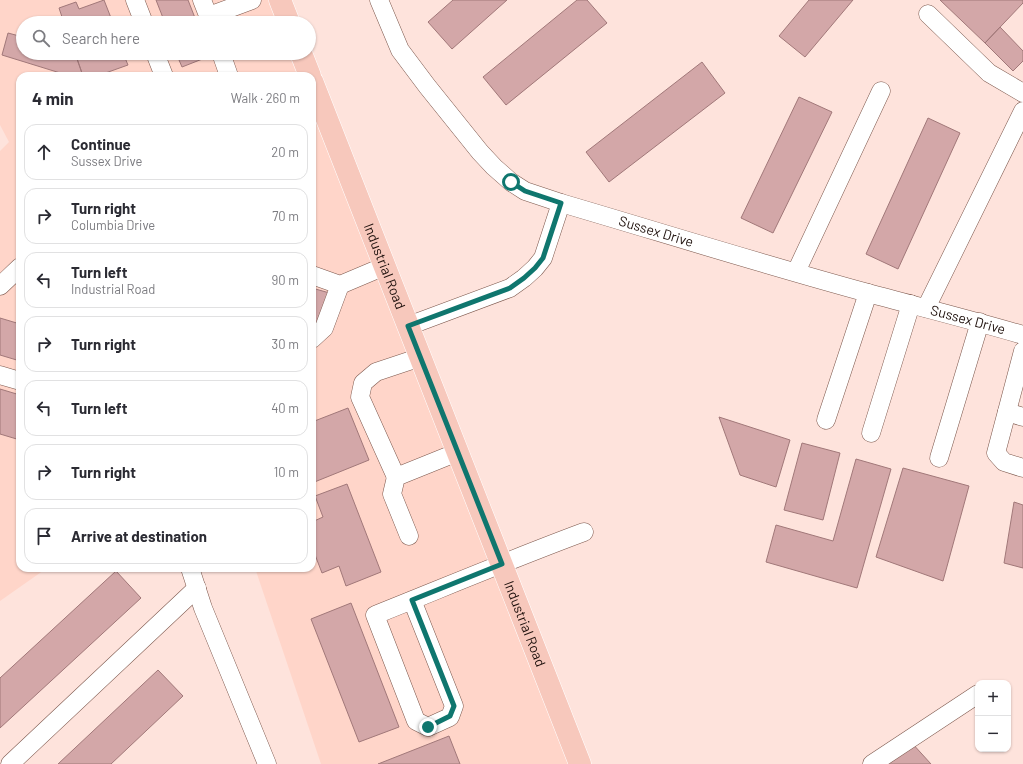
<!DOCTYPE html>
<html lang="en">
<head>
<meta charset="utf-8">
<style>
  body { margin:0; font-family:Barlow,sans-serif; background:#f7f7f7; color:#2b2b33 }
  .controls { position:absolute; right:12px; bottom:12px; display:grid; overflow:hidden; border-radius:8px; box-shadow:0 1px 3px #0004 }
  .controls button { width:36px; height:36px; display:grid; place-items:center; padding:0; border:0; border-bottom:1px solid #e1e1e2; background:#fff; color:#2b2b33; font:20px sans-serif }
  .stop { position:absolute; width:12px; height:12px; margin:-9px; border:3px solid #0f766e; border-radius:50%; background:#fff }
  .stop.end { background:#0f766e; border-color:#fff; box-shadow:0 1px 4px #0008 }
  .list { margin:0; padding:0; list-style:none }
  h2 { display:flex; justify-content:space-between; align-items:center; height:52px; margin:0; padding:0 16px; font-size:17px }
  h2 small { font-size:13px; font-weight:400; color:#7c7c81 }
  .list li { display:grid; grid-template-columns:26px 1fr auto; gap:12px; align-items:center; box-sizing:border-box; height:56px; margin:0 8px 8px; padding:0 8px; border:1px solid #e1e1e2; border-radius:12px }
  .list b { display:block; font-size:15px; white-space:nowrap }
  .list p { margin:0; font-size:13px; white-space:nowrap; color:#7c7c81 }
  .list em { font-size:13px; font-style:normal; color:#7c7c81 }
  .icon { flex:none; width:22px; height:22px; fill:none; stroke:currentColor; stroke-width:2; stroke-linecap:round; stroke-linejoin:round }
  .map { position:relative; flex:none; width:1023px; height:764px; overflow:hidden }
  .search { position:absolute; background:#fff; box-shadow:0 1px 3px #0004; left:16px; top:16px; width:300px; height:44px; display:flex; align-items:center; gap:10px; box-sizing:border-box; padding:0 14px; border-radius:22px; color:#7c7c81; font-size:15px }
  .panel { position:absolute; background:#fff; box-shadow:0 1px 3px #0004; left:16px; top:72px; width:300px; height:500px; border-radius:12px }
  .map>svg:first-child { display:block }
  .built { fill:#ffd5c9 }
  .building { fill:#d3a7a8; stroke:#a17879 }
  .lines { fill:none; stroke-linecap:round; stroke-linejoin:round }
  .minor-casing { stroke:#7d584d; stroke-width:19 }
  .major-casing { stroke:#fff; stroke-width:23 }
  .minor { stroke:#fff; stroke-width:18 }
  .major { stroke:#f7c8bc; stroke-width:22 }
  .route { stroke:#0f766e; stroke-width:5 }
  .labels { text-anchor:middle; stroke-width:3.5; stroke-linejoin:round; paint-order:stroke }
  .street-label { font-size:14px; fill:#1f110d; stroke:#fff }
</style>
</head>
<body>
<div class="map">
<svg width="1023" height="764" viewBox="0 0 1023 764">
  <rect width="100%" height="100%" fill="#fee3dc"/>
  <!-- built -->
  <path class="built" d="M0 0H280L289 23H23V53H301L310 76H20V568H47L0 601V151L9 142 0 125Z
    M312 81 581 764H321L255 568H312Z"/>
  <!-- building -->
  <path class="building" d="M104 0 113 23H64L59 8 76 2 79 9Z
    M156 0H188L197 23H165Z
    M453 0H507L452 49 428 22Z
    M577 0H587L607 23 506 105 483 77Z
    M809 0H853L805 57 779 36Z
    M940 0H1023V3L985 43Z
    M1000 27 1023 51V61L1013 71 985 43Z
    M8 33 23 37V53H75L83 76H70L2 55Z
    M75 53H123L128 65 97 76H83Z
    M176 53H209L210 56 182 67Z
    M702 62 725 93 609 182 586 152Z
    M799 97 832 112 773 233 741 218Z
    M928 118 960 133 898 269 866 254Z
    M312 288 333 294 320 325 312 323Z
    M0 318 20 324V361L0 355Z
    M0 389 20 395V440L0 434Z
    M348 408 369 460 312 483V422Z
    M719 417 790 440 776 487 740 475Z
    M802 443 840 453 823 520 784 510Z
    M856 459 891 469 857 588 766 562 776 525 833 541Z
    M903 468 969 486 943 581 876 557Z
    M347 484 381 572 346 586 339 566 322 573 312 547V522L323 517 315 496Z
    M1014 502 1023 505V568L1004 563Z
    M116 571 141 598 0 728V678Z
    M351 603 399 727 359 742 311 619Z
    M158 670 183 696 111 764H58Z
    M449 736 460 764H378Z
    M911 742 931 764H887Z"/>
  <g class="lines">
    <!-- minor casing -->
    <g class="minor-casing">
      <g id="minor">
        <path d="M135 0 144 23"/>
        <path d="M202 0 211 23"/>
        <path id="s1" d="M379 0 400 50 427 86 480 152 494 167 511 182 525 191 561 203C663 233 765 265 868 293 920 307 972 320 1023 335"/>
        <path d="M928 14 989 73 1023 93"/>
        <path d="M209 16 252 0"/>
        <path d="M155 53 164 76"/>
        <path d="M221 53 229 76"/>
        <path d="M796 272 881 91"/>
        <path d="M312 275 340 285 385 266"/>
        <path d="M0 286 20 267"/>
        <path d="M926 308 1023 111"/>
        <path d="M408 326 510 288 524 278 535 268 543 258 561 203"/>
        <path d="M312 339 324 328 340 285"/>
        <path d="M1023 351 996 453 1004 462 1023 468"/>
        <path d="M0 375 20 381"/>
        <path d="M1007 412 1023 417"/>
        <path d="M826 420 868 293"/>
        <path d="M871 433 911 304"/>
        <path d="M939 458 980 322"/>
        <path d="M396 477 360 397 363 383 376 372 421 357"/>
        <path d="M409 536 392 494 396 477 458 452"/>
        <path d="M190 568 203 608 267 764"/>
        <path d="M412 600 454 706 450 717 428 727 416 721 375 615C445 587 514 558 584 532"/>
        <path d="M10 764 197 588"/>
        <path d="M872 764 978 694"/>
      </g>
    </g>
    <!-- major casing -->
    <g class="major-casing">
      <g id="major">
        <path d="M280 0 289 23"/>
        <path d="M301 53 310 76"/>
        <path id="s2" d="M312 81 580 764"/>
      </g>
    </g>
    <!-- minor -->
    <use href="#minor" class="minor"/>
    <!-- major -->
    <use href="#major" class="major"/>
  </g>
  <g class="lines">
    <!-- route -->
    <path class="route" d="M428 727 450 716 454 706 412 600 502 564 408 326 510 288 524 278 535 268 543 258 561 203 525 191 511 182"/>
  </g>
  <g class="labels">
    <!-- street labels -->
    <g class="street-label">
      <text dy="5" stroke="none"><textPath href="#s1" startOffset="381">Sussex Drive</textPath></text>
      <text dy="5" stroke="none"><textPath href="#s2" startOffset="199">Industrial Road</textPath></text>
      <text dy="5" stroke="none"><textPath href="#s1" startOffset="705">Sussex Drive</textPath></text>
      <text dy="5" stroke="none"><textPath href="#s2" startOffset="583">Industrial Road</textPath></text>
    </g>
  </g>
</svg>
<div class="controls">
<button>+</button>
<button>−</button>
</div>
<div class="stop" style="left:511px;top:182px"></div>
<div class="stop end" style="left:428px;top:727px"></div>
<div class="search"><svg class="icon" aria-label="search" viewBox="0 0 24 24"><circle cx="10" cy="10" r="6"/><path d="M15 15l6 6"/></svg>Search here</div>
<section class="panel">
<h2>4 min<small>Walk · 260 m</small></h2>
<ul class="list">
<li><svg class="icon" aria-label="ahead" viewBox="0 0 24 24"><path d="M12 20V5M6 11l6-6 6 6"/></svg><div><b>Continue</b><p>Sussex Drive</p></div><em>20 m</em></li>
<li><svg class="icon" aria-label="right" viewBox="0 0 24 24"><path d="M7 20v-9h11M14 6l5 5-5 5"/></svg><div><b>Turn right</b><p>Columbia Drive</p></div><em>70 m</em></li>
<li><svg class="icon" aria-label="left" viewBox="0 0 24 24"><path d="M17 20v-9H6M10 6l-5 5 5 5"/></svg><div><b>Turn left</b><p>Industrial Road</p></div><em>90 m</em></li>
<li><svg class="icon" aria-label="right" viewBox="0 0 24 24"><path d="M7 20v-9h11M14 6l5 5-5 5"/></svg><div><b>Turn right</b></div><em>30 m</em></li>
<li><svg class="icon" aria-label="left" viewBox="0 0 24 24"><path d="M17 20v-9H6M10 6l-5 5 5 5"/></svg><div><b>Turn left</b></div><em>40 m</em></li>
<li><svg class="icon" aria-label="right" viewBox="0 0 24 24"><path d="M7 20v-9h11M14 6l5 5-5 5"/></svg><div><b>Turn right</b></div><em>10 m</em></li>
<li><svg class="icon" aria-label="arrive" viewBox="0 0 24 24"><path d="M6 21V4h12l-3 4 3 4H6"/></svg><div><b>Arrive at destination</b></div></li>
</ul>
</section>
</div>
</body>
</html>
